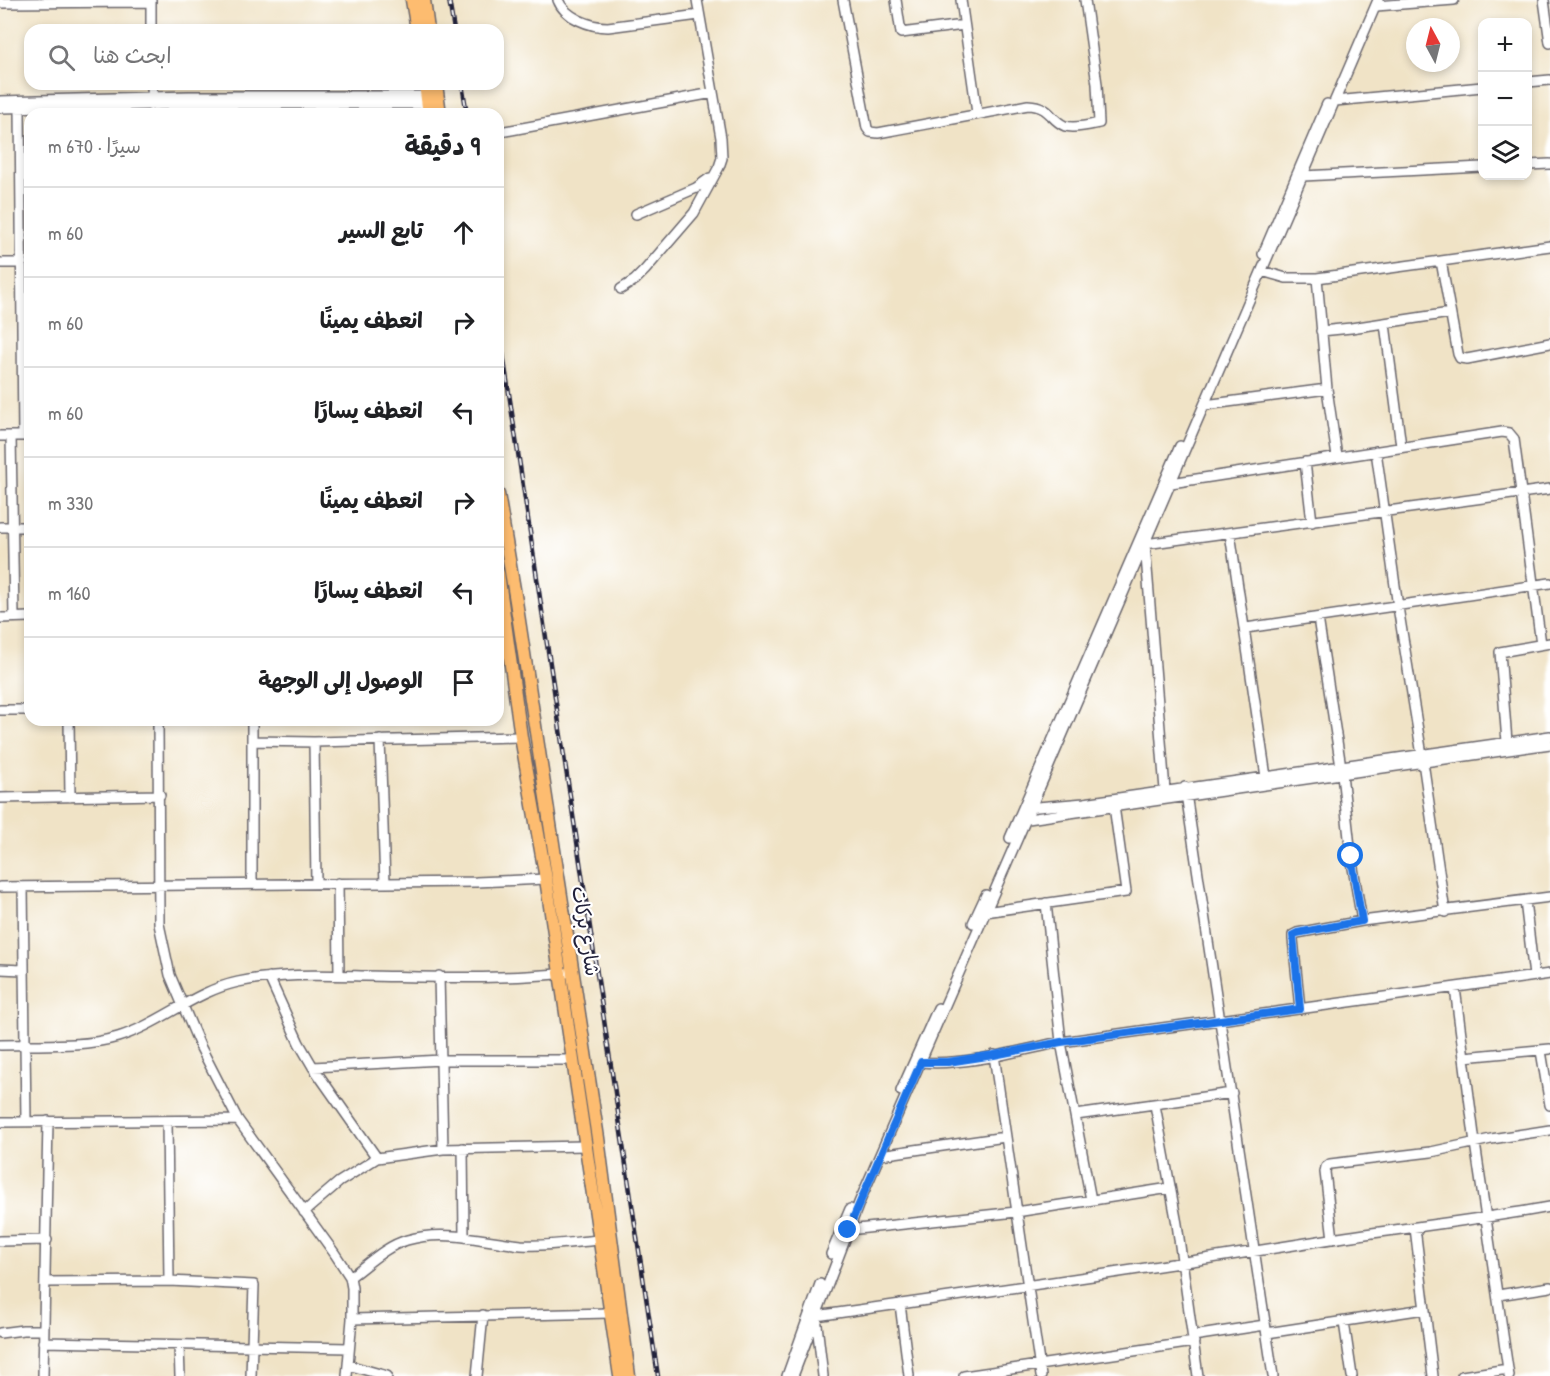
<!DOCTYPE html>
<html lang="ar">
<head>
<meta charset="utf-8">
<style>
  body { margin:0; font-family:"Patrick Hand","Playpen Sans Arabic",sans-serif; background:#f6f6f6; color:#202124; direction:rtl }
  .controls { position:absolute; right:18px; top:18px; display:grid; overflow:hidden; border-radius:12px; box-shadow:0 3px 9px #0003 }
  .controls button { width:54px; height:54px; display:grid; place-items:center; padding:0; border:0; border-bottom:2px solid #e0e0e0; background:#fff; color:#202124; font:30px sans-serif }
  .compass { position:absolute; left:1406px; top:18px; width:54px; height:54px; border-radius:50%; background:#fff; box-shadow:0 3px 9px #0003; rotate:353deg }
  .stop { position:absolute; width:18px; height:18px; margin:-14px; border:4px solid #1a73e8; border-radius:50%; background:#fff }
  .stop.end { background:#1a73e8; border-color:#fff; box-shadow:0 2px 6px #0008 }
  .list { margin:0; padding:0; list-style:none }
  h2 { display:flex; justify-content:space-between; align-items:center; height:78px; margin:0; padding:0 24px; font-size:26px }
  h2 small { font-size:20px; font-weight:400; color:#757577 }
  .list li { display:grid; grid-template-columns:39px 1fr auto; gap:18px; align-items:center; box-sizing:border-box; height:90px; padding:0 24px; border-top:2px solid #e0e0e0 }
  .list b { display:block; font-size:22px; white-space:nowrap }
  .list em { font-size:20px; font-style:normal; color:#757577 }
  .icon { flex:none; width:33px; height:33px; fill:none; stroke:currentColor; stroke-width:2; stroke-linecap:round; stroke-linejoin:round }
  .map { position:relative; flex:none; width:1550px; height:1376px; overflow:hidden; direction:ltr }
  .search { position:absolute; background:#fff; box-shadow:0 3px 9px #0003; left:24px; top:24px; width:480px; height:66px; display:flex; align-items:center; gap:15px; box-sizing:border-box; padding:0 21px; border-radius:18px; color:#757577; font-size:22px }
  .panel { position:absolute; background:#fff; box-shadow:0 3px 9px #0003; left:24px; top:108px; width:480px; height:618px; border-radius:18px; direction:rtl }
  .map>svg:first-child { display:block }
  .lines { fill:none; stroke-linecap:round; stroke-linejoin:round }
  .minor-casing { stroke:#6a666c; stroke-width:12 }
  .major-casing { stroke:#6a666c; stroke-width:15 }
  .minor { stroke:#fff; stroke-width:9 }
  .major { stroke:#fdbc6f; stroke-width:12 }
  .rail-casing { stroke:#22223b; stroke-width:4.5 }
  .rail { stroke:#fff; stroke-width:2; stroke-dasharray:7; stroke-linecap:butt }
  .route { stroke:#1a73e8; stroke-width:8 }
  .labels { text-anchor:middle; stroke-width:4.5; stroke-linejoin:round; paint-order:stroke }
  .street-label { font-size:20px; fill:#22223b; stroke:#fff }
</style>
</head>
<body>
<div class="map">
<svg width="1550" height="1376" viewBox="0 0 1550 1376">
  <rect width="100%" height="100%" fill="#fff"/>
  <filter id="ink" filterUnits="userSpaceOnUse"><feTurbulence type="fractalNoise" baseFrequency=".0167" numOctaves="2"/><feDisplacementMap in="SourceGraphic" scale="12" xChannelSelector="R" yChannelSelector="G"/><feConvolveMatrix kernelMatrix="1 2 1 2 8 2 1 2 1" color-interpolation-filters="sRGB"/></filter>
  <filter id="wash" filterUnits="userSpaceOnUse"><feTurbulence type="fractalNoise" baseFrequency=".008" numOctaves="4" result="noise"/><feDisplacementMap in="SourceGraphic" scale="24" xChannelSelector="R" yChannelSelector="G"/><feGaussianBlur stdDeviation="1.35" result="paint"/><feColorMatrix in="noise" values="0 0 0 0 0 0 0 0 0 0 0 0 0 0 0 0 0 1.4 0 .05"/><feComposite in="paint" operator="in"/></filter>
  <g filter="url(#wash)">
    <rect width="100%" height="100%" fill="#f0e3c6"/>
  </g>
  <g filter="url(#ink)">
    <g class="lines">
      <!-- minor casing -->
      <g class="minor-casing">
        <path id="minor" d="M151 0V30
          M558 0C565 18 591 27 608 27L699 15
          M843 0 867 128 870 132 878 133 1028 105C1051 106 1049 119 1065 126 1075 129 1090 125 1099 123L1097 84 1085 0
          M896 0 901 33 964 25
          M961 0 977 113
          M1544 0 1550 43
          M0 3 151 2
          M1376 6 1454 0
          M1528 82 1550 80
          M152 84 153 114
          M0 101 189 96H432
          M1335 101 1482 87
          M0 108 205 104H433
          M20 108 23 436
          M500 132 713 93
          M1528 165 1550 164
          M1303 176 1482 167
          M636 214 696 188 710 178
          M1263 254 1327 104
          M1441 261 1458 354 1460 358 1467 359 1550 343
          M0 263H22
          M1262 271 1286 278H1317L1550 246
          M1317 278 1327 389 1337 457
          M621 289 635 280 645 270 694 213 719 167 722 158 721 138 697 0
          M1385 324 1401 446
          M1321 331 1351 328 1450 313
          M1205 405 1327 389
          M0 436H30
          M11 436 14 617
          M1376 451 1398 607 1422 755
          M1305 462 1312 522
          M1171 483 1502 432 1509 433 1514 439 1541 644
          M0 527H30
          M1230 533 1266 777
          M0 618 30 617
          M1318 618 1341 767
          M1246 628 1550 583
          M0 710H30
          M69 720 70 797
          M158 720 159 924 170 975 200 1046 238 1120 335 1254 350 1277 352 1288V1319L347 1376
          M380 740 385 883
          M253 741 314 742 521 737
          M314 742 316 883
          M1507 742 1500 652 1550 643
          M1423 762 1445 912
          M1342 774 1351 856 1362 921
          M1185 787 1273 1376
          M1165 790 1145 544 1550 489
          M0 798 160 795
          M1026 808 1084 803 1550 736
          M1021 820 1550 744
          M1010 838 1180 446
          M338 883 339 975
          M252 884V720
          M0 887 476 882 546 879
          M23 887 26 1121
          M1525 901 1534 976
          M1046 903 1061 1042 1091 1200
          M985 912 1126 892 1114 806
          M973 923 986 895
          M0 969 23 970
          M439 976 443 1149
          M269 977 299 1043 313 1067 377 1158
          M1455 988 1475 1143 1509 1376
          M1300 1009 1293 939V935L1297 933 1362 921 1550 897
          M0 1045C39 1044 80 1048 118 1037 160 1024 195 991 238 982 279 973 324 975 365 976 432 977 500 980 566 973
          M1541 1051 1550 1105
          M994 1055 1041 1376
          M1464 1057 1550 1049
          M921 1062C965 1066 1017 1051 1061 1042L1550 974
          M313 1067 441 1060H573
          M901 1091 938 1008
          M1155 1105 1177 1224 1198 1376
          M1076 1115 1232 1093
          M167 1121 169 1281
          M0 1122 238 1120
          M463 1148 464 1236
          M880 1155 1005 1137
          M304 1212 339 1182 377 1158 443 1149 585 1146
          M1415 1228 1433 1376
          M848 1230 1016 1212 1170 1188
          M1333 1239 1325 1172 1326 1167 1330 1164 1431 1152 1491 1139 1550 1130
          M0 1241 47 1240
          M831 1254 850 1209
          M350 1277C368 1264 386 1246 407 1240 444 1229 484 1241 521 1245 547 1247 573 1242 599 1240
          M46 1282 169 1281 254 1285 251 1376
          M1498 1295 1550 1287
          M900 1304 909 1376
          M352 1319 610 1313
          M1344 1322 1352 1376
          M0 1333 23 1330H44
          M1267 1333 1424 1309
          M1193 1336 1265 1325
          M43 1342 349 1348
          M179 1346 180 1376
          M348 1365 387 1376
          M43 1376 48 1121
          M477 1376 483 1315
          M787 1376 820 1284
          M793 1376 859 1203 1049 766 1378 0
          M823 1376 816 1316C987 1292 1159 1267 1331 1239 1404 1228 1477 1220 1550 1207
          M964 1376 1194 1342
          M1462 1376 1508 1369"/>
      </g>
      <!-- major casing -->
      <g class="major-casing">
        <path id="major" d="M412 0 417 30
          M424 0 428 30
          M425 84 429 114
          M436 84 440 114
          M498 494 516 601 598 1138 629 1376
          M498 573 521 737 546 879 620 1376"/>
      </g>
      <!-- minor -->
      <use href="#minor" class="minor"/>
      <!-- major -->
      <use href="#major" class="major"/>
      <!-- rail casing -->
      <g class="rail-casing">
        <path id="rail" d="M449 0 454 30
          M462 84 467 114
          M498 321 658 1376"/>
      </g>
      <!-- rail -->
      <use href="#rail" class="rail"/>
    </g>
  </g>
  <g class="lines" filter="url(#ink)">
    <!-- route -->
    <path class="route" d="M848 1230 921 1062H948L994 1055 1061 1042 1300 1009 1293 935 1297 933 1362 921 1351 856"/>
  </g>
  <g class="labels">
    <!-- street labels -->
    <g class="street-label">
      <text transform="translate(586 931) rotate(81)" y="7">شارع بركات</text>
    </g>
  </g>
</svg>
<div class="controls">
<button>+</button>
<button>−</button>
<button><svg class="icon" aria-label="layers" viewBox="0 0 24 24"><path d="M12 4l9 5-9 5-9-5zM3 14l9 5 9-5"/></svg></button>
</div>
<svg class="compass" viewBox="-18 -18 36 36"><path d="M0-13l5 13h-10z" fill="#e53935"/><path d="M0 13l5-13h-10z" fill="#757577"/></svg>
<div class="stop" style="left:1351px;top:856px"></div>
<div class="stop end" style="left:848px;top:1230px"></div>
<div class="search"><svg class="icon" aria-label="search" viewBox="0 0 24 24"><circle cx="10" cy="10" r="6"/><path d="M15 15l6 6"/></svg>ابحث هنا</div>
<section class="panel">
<h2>9 دقيقة<small>سيرًا · 670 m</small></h2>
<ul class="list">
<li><svg class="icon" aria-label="ahead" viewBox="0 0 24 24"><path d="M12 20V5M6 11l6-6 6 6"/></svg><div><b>تابع السير</b></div><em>60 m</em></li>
<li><svg class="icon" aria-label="right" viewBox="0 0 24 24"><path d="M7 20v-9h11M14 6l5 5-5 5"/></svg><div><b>انعطف يمينًا</b></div><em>60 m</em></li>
<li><svg class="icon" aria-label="left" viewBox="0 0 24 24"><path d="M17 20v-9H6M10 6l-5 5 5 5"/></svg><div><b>انعطف يسارًا</b></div><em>60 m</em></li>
<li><svg class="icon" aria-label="right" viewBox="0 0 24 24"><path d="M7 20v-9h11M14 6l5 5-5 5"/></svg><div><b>انعطف يمينًا</b></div><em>330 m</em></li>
<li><svg class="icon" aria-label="left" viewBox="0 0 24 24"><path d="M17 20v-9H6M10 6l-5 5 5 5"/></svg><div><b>انعطف يسارًا</b></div><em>160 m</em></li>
<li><svg class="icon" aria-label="arrive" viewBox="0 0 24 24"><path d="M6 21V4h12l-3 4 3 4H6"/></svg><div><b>الوصول إلى الوجهة</b></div></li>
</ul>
</section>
</div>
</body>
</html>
